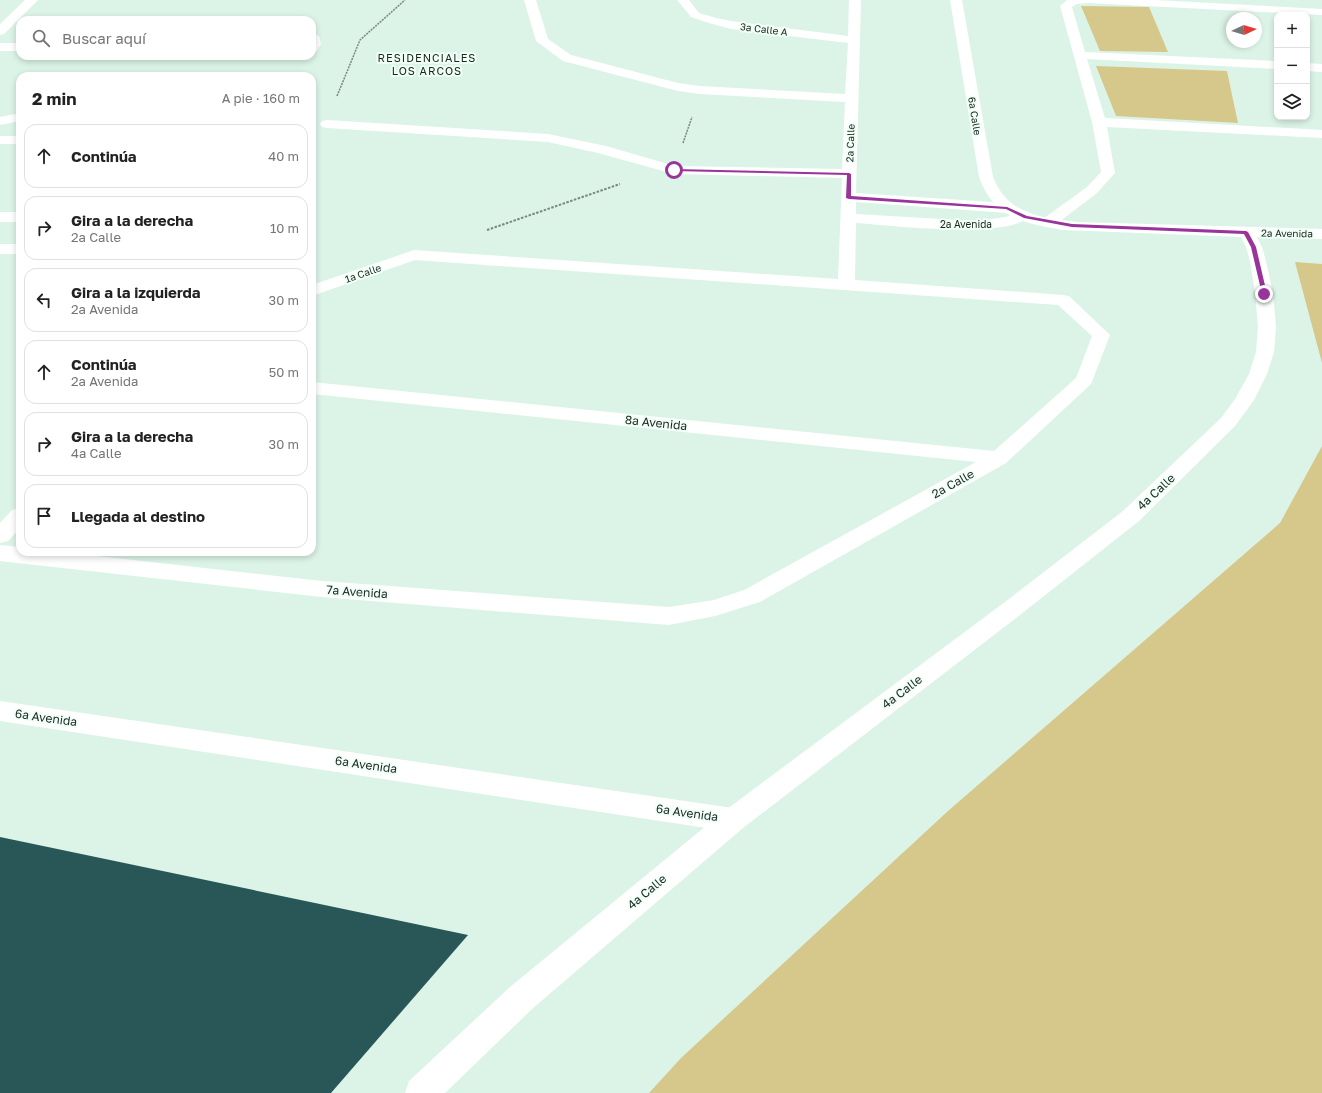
<!DOCTYPE html>
<html lang="es">
<head>
<meta charset="utf-8">
<style>
  body { margin:0; font-family:"Golos Text",sans-serif; background:#f6f6f6; color:#222 }
  .controls { position:absolute; right:12px; top:12px; display:grid; overflow:hidden; border-radius:8px; box-shadow:0 2px 6px #0003 }
  .controls button { width:36px; height:36px; display:grid; place-items:center; padding:0; border:0; border-bottom:1px solid #e0e0e0; background:#fff; color:#222; font:20px sans-serif }
  .compass { position:absolute; left:1226px; top:12px; width:36px; height:36px; border-radius:50%; background:#fff; box-shadow:0 2px 6px #0003; rotate:86deg }
  .stop { position:absolute; width:12px; height:12px; margin:-9px; border:3px solid #98349a; border-radius:50%; background:#fff }
  .stop.end { background:#98349a; border-color:#fff; box-shadow:0 1px 4px #0008 }
  .list { margin:0; padding:0; list-style:none }
  h2 { display:flex; justify-content:space-between; align-items:center; height:52px; margin:0; padding:0 16px; font-size:17px }
  h2 small { font-size:13px; font-weight:400; color:#767676 }
  .list li { display:grid; grid-template-columns:26px 1fr auto; gap:12px; align-items:center; box-sizing:border-box; height:64px; margin:0 8px 8px; padding:0 8px; border:1px solid #e0e0e0; border-radius:12px }
  .list b { display:block; font-size:15px; white-space:nowrap }
  .list p { margin:0; font-size:13px; white-space:nowrap; color:#767676 }
  .list em { font-size:13px; font-style:normal; color:#767676 }
  .icon { flex:none; width:22px; height:22px; fill:none; stroke:currentColor; stroke-width:2; stroke-linecap:round; stroke-linejoin:round }
  .map { position:relative; flex:none; width:1322px; height:1093px; overflow:hidden }
  .search { position:absolute; background:#fff; box-shadow:0 2px 6px #0003; left:16px; top:16px; width:300px; height:44px; display:flex; align-items:center; gap:10px; box-sizing:border-box; padding:0 14px; border-radius:12px; color:#767676; font-size:15px }
  .panel { position:absolute; background:#fff; box-shadow:0 2px 6px #0003; left:16px; top:72px; width:300px; height:484px; border-radius:12px }
  .map>svg:first-child { display:block }
  .green { fill:#d6c78a }
  .building { fill:#295757 }
  .lines { fill:none; stroke-linecap:round; stroke-linejoin:round }
  .path-far1 { stroke:#77877e; stroke-width:1.5; stroke-dasharray:2 1; stroke-linecap:butt }
  .path { stroke:#77877e; stroke-width:2; stroke-dasharray:2.5 1.5; stroke-linecap:butt }
  .minor { fill:#fff; fill-rule:evenodd }
  .major { fill:#fff; fill-rule:evenodd }
  .route { fill:#98349a }
  .labels { text-anchor:middle; stroke-width:4; stroke-linejoin:round; paint-order:stroke }
  .far-street-label { font-size:10px; fill:#1d2621; stroke:#f0fff7 }
  .far-neighbourhood-label { font-size:11px; letter-spacing:1px; fill:#1d2621; stroke:#f0fff7 }
  .street-label { font-size:12px; fill:#1d2621; stroke:#f0fff7 }
</style>
</head>
<body>
<div class="map">
<svg width="1322" height="1093" viewBox="0 0 1322 1093">
  <rect width="100%" height="100%" fill="#dcf4e7"/>
  <!-- green -->
  <path class="green" d="M1081 6 1149 7 1168 52 1100 51Z
    M1096 66 1227 71 1238 123 1116 116Z
    M1295 262 1322 264V363Z
    M1322 446V1093H649L681 1058 948 811 1280 523Z"/>
  <!-- building -->
  <path class="building" d="M0 837 468 935 331 1093H0Z"/>
  <g class="lines">
    <!-- path-far1 -->
    <path class="path-far1" d="M337 96 360 40 405 0
      M683 143 692 117
      M312 154 315 149"/>
    <!-- path -->
    <path class="path" d="M487 230 620 184"/>
    <!-- minor -->
    <path class="minor" d="M25 0H38L4 34 0 35V24Z
      M524 0H536L548 39 571 55 678 83 700 86 845 94 848 43 731 29 709 23 691 17 677 0H689L699 13 716 18 731 21 848 36 849 0H861L856 193 1007 203 1012 205 1015 208 1012 211 1007 213 856 202V214L975 221 1006 217 1021 211 1026 213 1029 216C1012 240 886 225 856 223L855 280 1063 295 1069 296 1110 335 1091 384 1006 463 760 602 715 616 669 625 322 597 0 561V545L20 547V552H61L322 581 669 607 714 600 744 590 976 462 312 394V382L994 451 1076 378 1092 336 1058 305 415 260 312 296V285L414 250 838 279 842 178 674 174 598 153 548 142 327 128 322 127 320 124 322 121 327 120 548 134 606 146 675 166 842 169 845 102 700 94 678 91 563 61 536 41Z
      M1067 0H1155L1322 9V15L1088 3 1077 4 1072 7 1085 52 1277 61V69L1087 59 1105 118 1322 130V138L1107 127 1115 173 1097 193 1055 225 1049 227 1043 225 1041 222 1043 219 1087 187 1101 172 1092 122 1060 6Z
      M312 33 319 36 321 44 316 52 312 53Z
      M0 43H20V51H0Z
      M1307 63 1322 64V72L1307 71Z
      M20 113V121L0 125V117Z
      M0 136H20V144H0Z
      M0 212H20V222H0Z
      M0 244H20V254H0Z
      M20 508V528L8 541 0 543V523L12 510Z
      M0 701 733 808 743 812 747 820 743 828 733 832 0 721Z"/>
    <!-- major -->
    <path class="major" d="M950 0H962L993 177C1008 215 1042 218 1078 222L1322 229V239L1257 237 1262 247 1266 261 1273 293 1276 327 1274 352 1267 374 1254 400 1235 426 1139 521 1025 611 743 828 532 1009 445 1093H405L409 1081 510 987 723 812 1009 599 1123 511 1221 418 1235 399 1249 374 1256 352 1258 327 1255 293 1250 261 1246 247 1241 237 1063 230C1024 224 993 217 979 177Z"/>
  </g>
  <!-- route -->
  <path class="route" d="M674 169 849 173 851 174V196L1007 207 1027 216 1072 224 1246 231 1248 232 1256 247 1267 294 1264 295 1262 294 1251 247 1244 234 1072 227 1024 218 1006 209 849 199 846 198 847 175 673 171Z"/>
  <g class="labels">
    <!-- far-street labels -->
    <g class="far-street-label">
      <text transform="translate(764 29) rotate(7)" y="4">3a Calle A</text>
      <text transform="translate(975 116) rotate(81)" y="4">6a Calle</text>
      <text transform="translate(850 143) rotate(-88)" y="4">2a Calle</text>
      <text x="966" y="228">2a Avenida</text>
      <text transform="translate(1287 233) rotate(1)" y="4">2a Avenida</text>
      <text transform="translate(363 273) rotate(-19)" y="4">1a Calle</text>
    </g>
    <!-- far-neighbourhood labels -->
    <g class="far-neighbourhood-label">
      <text x="427" y="62">RESIDENCIALES<tspan x="427" dy="13">LOS ARCOS</tspan></text>
    </g>
    <!-- street labels -->
    <g class="street-label">
      <text transform="translate(656 423) rotate(6)" y="4">8a Avenida</text>
      <text transform="translate(953 484) rotate(-29)" y="4">2a Calle</text>
      <text transform="translate(1156 492) rotate(-43)" y="4">4a Calle</text>
      <text transform="translate(357 592) rotate(4)" y="4">7a Avenida</text>
      <text transform="translate(902 692) rotate(-37)" y="4">4a Calle</text>
      <text transform="translate(46 718) rotate(8)" y="4">6a Avenida</text>
      <text transform="translate(366 765) rotate(8)" y="4">6a Avenida</text>
      <text transform="translate(687 813) rotate(8)" y="4">6a Avenida</text>
      <text transform="translate(647 892) rotate(-40)" y="4">4a Calle</text>
    </g>
  </g>
</svg>
<div class="controls">
<button>+</button>
<button>−</button>
<button><svg class="icon" aria-label="layers" viewBox="0 0 24 24"><path d="M12 4l9 5-9 5-9-5zM3 14l9 5 9-5"/></svg></button>
</div>
<svg class="compass" viewBox="-18 -18 36 36"><path d="M0-13l5 13h-10z" fill="#e53935"/><path d="M0 13l5-13h-10z" fill="#767676"/></svg>
<div class="stop" style="left:674px;top:170px"></div>
<div class="stop end" style="left:1264px;top:294px"></div>
<div class="search"><svg class="icon" aria-label="search" viewBox="0 0 24 24"><circle cx="10" cy="10" r="6"/><path d="M15 15l6 6"/></svg>Buscar aquí</div>
<section class="panel">
<h2>2 min<small>A pie · 160 m</small></h2>
<ul class="list">
<li><svg class="icon" aria-label="ahead" viewBox="0 0 24 24"><path d="M12 20V5M6 11l6-6 6 6"/></svg><div><b>Continúa</b></div><em>40 m</em></li>
<li><svg class="icon" aria-label="right" viewBox="0 0 24 24"><path d="M7 20v-9h11M14 6l5 5-5 5"/></svg><div><b>Gira a la derecha</b><p>2a Calle</p></div><em>10 m</em></li>
<li><svg class="icon" aria-label="left" viewBox="0 0 24 24"><path d="M17 20v-9H6M10 6l-5 5 5 5"/></svg><div><b>Gira a la izquierda</b><p>2a Avenida</p></div><em>30 m</em></li>
<li><svg class="icon" aria-label="ahead" viewBox="0 0 24 24"><path d="M12 20V5M6 11l6-6 6 6"/></svg><div><b>Continúa</b><p>2a Avenida</p></div><em>50 m</em></li>
<li><svg class="icon" aria-label="right" viewBox="0 0 24 24"><path d="M7 20v-9h11M14 6l5 5-5 5"/></svg><div><b>Gira a la derecha</b><p>4a Calle</p></div><em>30 m</em></li>
<li><svg class="icon" aria-label="arrive" viewBox="0 0 24 24"><path d="M6 21V4h12l-3 4 3 4H6"/></svg><div><b>Llegada al destino</b></div></li>
</ul>
</section>
</div>
</body>
</html>
